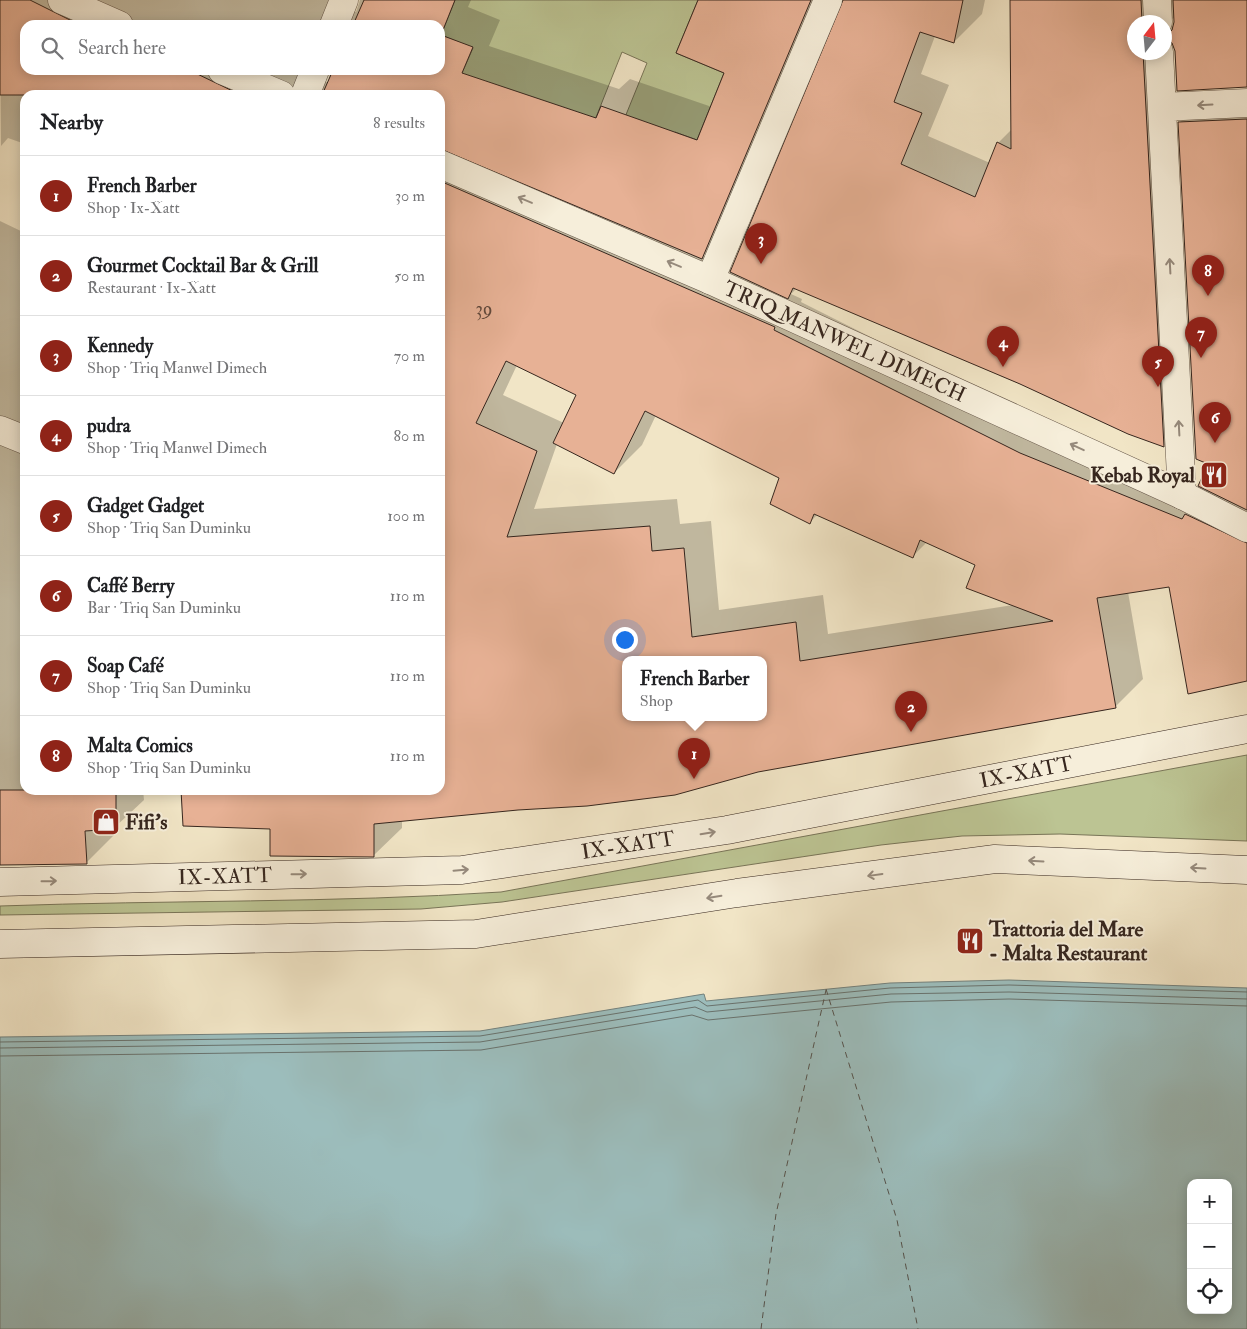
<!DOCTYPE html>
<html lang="en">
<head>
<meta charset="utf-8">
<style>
  body { margin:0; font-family:"IM FELL Double Pica",serif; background:#f6f6f6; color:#202124 }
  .controls { position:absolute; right:15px; bottom:15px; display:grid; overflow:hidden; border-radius:10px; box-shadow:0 2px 12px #0003 }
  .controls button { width:45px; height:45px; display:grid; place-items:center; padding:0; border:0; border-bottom:1px solid #e0e0e0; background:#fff; color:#202124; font:25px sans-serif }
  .compass { position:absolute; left:1127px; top:15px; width:45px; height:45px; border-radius:50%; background:#fff; box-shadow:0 2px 12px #0003; rotate:16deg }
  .you { position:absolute; left:624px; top:639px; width:18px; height:18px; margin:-12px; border:4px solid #fff; border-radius:50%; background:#1a73e8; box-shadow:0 0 0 8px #1a73e833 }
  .badge { display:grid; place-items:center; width:32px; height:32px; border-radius:50%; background:#8f2418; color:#fff; font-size:16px; font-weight:700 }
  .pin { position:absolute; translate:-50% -41px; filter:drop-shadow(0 1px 2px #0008) }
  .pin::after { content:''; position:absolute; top:26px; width:18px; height:15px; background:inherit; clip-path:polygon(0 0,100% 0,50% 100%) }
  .popup { position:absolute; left:622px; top:656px; width:145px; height:65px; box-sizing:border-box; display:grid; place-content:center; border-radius:10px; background:#fff; filter:drop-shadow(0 1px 4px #0005); font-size:16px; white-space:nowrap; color:#757577 }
  .popup b { font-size:19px; color:#202124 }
  .popup::after { content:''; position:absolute; left:50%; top:100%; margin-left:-10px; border:10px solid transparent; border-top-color:#fff }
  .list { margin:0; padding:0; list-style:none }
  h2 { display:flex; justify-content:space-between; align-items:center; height:65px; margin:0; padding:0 20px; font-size:21px }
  h2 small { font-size:16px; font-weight:400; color:#757577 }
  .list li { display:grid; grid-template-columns:32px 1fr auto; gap:15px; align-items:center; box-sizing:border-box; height:80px; padding:0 20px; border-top:1px solid #e0e0e0 }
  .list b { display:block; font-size:19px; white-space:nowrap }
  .list p { margin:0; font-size:16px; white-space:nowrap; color:#757577 }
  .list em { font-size:16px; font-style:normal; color:#757577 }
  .icon { flex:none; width:28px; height:28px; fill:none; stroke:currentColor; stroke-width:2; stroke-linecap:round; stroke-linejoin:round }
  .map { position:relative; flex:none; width:1247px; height:1329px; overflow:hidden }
  .search { position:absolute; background:#fff; box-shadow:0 2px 12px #0003; left:20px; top:20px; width:425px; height:55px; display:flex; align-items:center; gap:12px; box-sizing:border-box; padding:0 18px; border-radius:15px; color:#757577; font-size:19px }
  .panel { position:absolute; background:#fff; box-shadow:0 2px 12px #0003; left:20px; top:90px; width:425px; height:705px; border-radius:15px }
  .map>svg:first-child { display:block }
  .green { fill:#bcc493; stroke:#797558 }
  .water { fill:#9cbdbc; stroke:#73817d; fill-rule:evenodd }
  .shadow { fill:#0003; fill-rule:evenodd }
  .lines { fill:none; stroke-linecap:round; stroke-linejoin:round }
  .shore { stroke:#69726d; stroke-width:1 }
  .ferry { stroke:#55534d; stroke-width:1; stroke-dasharray:6 5; stroke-linecap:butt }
  .building { fill:#e7b195; stroke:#36261e; fill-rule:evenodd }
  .minor-casing { stroke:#655648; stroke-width:29 }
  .tertiary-casing { stroke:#655648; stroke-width:29 }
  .secondary-casing { stroke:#36261e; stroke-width:29 }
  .minor { stroke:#f6eeda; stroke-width:28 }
  .tertiary { stroke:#f6eeda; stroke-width:28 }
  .secondary { stroke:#f6eeda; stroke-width:28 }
  .oneway { stroke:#968a7c }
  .labels { text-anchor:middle; stroke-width:4; stroke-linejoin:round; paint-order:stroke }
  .number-label { font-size:19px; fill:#62493c }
  .street-label { font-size:21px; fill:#36261e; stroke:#f6eeda }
  .poi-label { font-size:21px; font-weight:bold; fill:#36261e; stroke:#f6eeda; text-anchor:start }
</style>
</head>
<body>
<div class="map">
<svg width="1247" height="1329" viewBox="0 0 1247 1329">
  <rect width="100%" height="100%" fill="#f1e5c6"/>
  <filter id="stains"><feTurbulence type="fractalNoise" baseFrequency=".004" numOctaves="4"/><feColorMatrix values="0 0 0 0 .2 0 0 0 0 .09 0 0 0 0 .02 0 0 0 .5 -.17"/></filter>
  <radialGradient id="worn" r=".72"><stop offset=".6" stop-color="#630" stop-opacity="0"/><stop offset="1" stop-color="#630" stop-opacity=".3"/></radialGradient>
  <!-- green -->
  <path class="green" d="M455 0H698L676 53 724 73 697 140 675 132 665 158 621 127 647 63 622 52 573 175 462 73 473 48 441 35Z
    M1247 755V841L1060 834 962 836 881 845 502 902 421 909 0 915V906C167 900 334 903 501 892Z"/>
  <!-- water -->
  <path class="water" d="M1009 980 1247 988V1329H0V1037L480 1031 704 994 706 1001 890 983ZM1191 1183H1228V1310H1191Z"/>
  <!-- shadow -->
  <path class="shadow" d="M0 0H347L350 7 356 12 360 0H471L468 7 500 20 489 46 619 89 630 79 712 107 726 72 699 0H826L729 230 703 256 733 269 845 0H985L982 14 954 42 935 36 921 74 949 85 928 136 990 163 998 143 1012 129 1011 0H1247V86L1176 50 1172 41 1191 418 1164 446 797 288 791 294 802 299 801 302 1048 426 1198 487 1210 463 1180 122 1207 95 1247 93V679L1170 586 1128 592 1143 679 1115 707 517 809 402 820V828L374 855 271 828 182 790H440V95H25V144L8 138 1 146ZM1175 17 1174 26 1171 29 1172 19ZM1134 22H1164V52H1134ZM25 25H440V70H331L328 83 321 78 304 82 296 79 305 70H25ZM517 365 577 394 564 423 503 395ZM656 415 780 477 810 522 817 515 912 557 927 542 977 564 1013 605 828 634 823 595 719 610 711 521 680 524 677 499 534 509 557 444 614 473 642 445ZM625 660H763V718H625Z
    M0 221 25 233V790H143L144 800 114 828V835L86 863 0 864Z"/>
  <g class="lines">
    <!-- shore -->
    <path class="shore" d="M0 1042 480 1036 698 1000 707 1006 890 988 1009 985 1247 992
      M0 1048 480 1042 695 1007 707 1012 891 994 1009 992 1247 999
      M0 1056 481 1050 692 1015 708 1020 891 1002 1009 999 1247 1006"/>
    <!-- ferry -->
    <path class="ferry" d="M826 989 897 1220 918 1329
      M761 1329 776 1214 826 990"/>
  </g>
  <!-- building -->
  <path class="building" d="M0 0H30L80 25H25V70H189L241 95H0Z
    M364 0H455L441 35 473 47 462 73 596 118 601 106 697 140 724 73 676 53 698 0H811L702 259 440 149V95H322L333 70H440V25H353Z
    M843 0H963L954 43 920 32 894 102 922 113 901 164 975 197 997 142 1011 149 1010 0H1141L1142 22H1134V52H1143L1164 447 1128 434 1020 384 793 288 788 299 730 272Z
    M1173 0H1247V87L1177 91 1175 51 1172 43 1164 38 1172 30 1174 22Z
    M1247 119V510L1198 486 1208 464 1196 459 1178 122Z
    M440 181 775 327 774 330 1020 453 1182 519 1185 514 1247 543V681L1188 694 1169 587 1097 598 1116 708 758 772 675 795 587 806 518 810 374 824V857L270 856V829L183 826 181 790H440ZM506 361 576 395 553 443 614 474 645 411 779 478 770 504 810 524 814 514 913 558 920 540 975 565 966 588 1053 621 800 661 796 622 692 637 684 548 652 551 650 526 507 537 537 451 476 423ZM625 660H763V718H625Z
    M0 790H116V829L85 831 87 864 0 865Z"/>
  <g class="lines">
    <!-- minor casing -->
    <g class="minor-casing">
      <path id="minor" d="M1157 0 1158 22
        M334 25 344 0
        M1159 52 1182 495
        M305 95 315 70
        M1162 107 1247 103
        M710 280 828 0
        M0 430 25 440"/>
    </g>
    <!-- tertiary casing -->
    <g class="tertiary-casing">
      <g id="tertiary">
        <path d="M62 0 119 25"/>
        <path d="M222 70 281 95"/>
        <path id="s1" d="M440 164 710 280 1182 495 1247 528"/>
      </g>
    </g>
    <!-- secondary casing -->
    <g class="secondary-casing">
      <g id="secondary">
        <path id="s2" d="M0 882 462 870 727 830 1247 729"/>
        <path d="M0 944 476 934 737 893 995 859 1247 870"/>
      </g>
    </g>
    <!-- minor -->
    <use href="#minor" class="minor"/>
    <!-- tertiary -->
    <use href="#tertiary" class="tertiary"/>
    <!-- secondary -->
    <use href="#secondary" class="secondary"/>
  </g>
  <!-- one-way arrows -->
  <defs><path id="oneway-shaft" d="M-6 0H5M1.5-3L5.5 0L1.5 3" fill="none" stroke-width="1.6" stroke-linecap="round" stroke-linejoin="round" transform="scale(1.25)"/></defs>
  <g class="oneway">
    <use href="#oneway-shaft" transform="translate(1205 105) rotate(177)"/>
    <use href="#oneway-shaft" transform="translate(525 200) rotate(-157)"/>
    <use href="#oneway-shaft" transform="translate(674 264) rotate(-157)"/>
    <use href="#oneway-shaft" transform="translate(1170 266) rotate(-93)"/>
    <use href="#oneway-shaft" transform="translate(1179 428) rotate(-93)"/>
    <use href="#oneway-shaft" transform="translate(1077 447) rotate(-155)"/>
    <use href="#oneway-shaft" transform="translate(708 833) rotate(-9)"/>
    <use href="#oneway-shaft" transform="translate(1036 861) rotate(-177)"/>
    <use href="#oneway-shaft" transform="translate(1198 868) rotate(-177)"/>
    <use href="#oneway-shaft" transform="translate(461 870) rotate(-5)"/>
    <use href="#oneway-shaft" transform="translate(299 874) rotate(-1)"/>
    <use href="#oneway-shaft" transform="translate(875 875) rotate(172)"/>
    <use href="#oneway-shaft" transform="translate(49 881) rotate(-1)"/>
    <use href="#oneway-shaft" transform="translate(714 897) rotate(171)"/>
  </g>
  <!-- icons -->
  <defs>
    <g id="restaurant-square" transform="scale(1.4375)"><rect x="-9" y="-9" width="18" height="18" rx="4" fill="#8f2418" stroke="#f6eeda"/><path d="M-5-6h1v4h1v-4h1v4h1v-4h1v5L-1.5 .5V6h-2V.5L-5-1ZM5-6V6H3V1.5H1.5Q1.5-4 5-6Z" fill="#fff"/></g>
    <g id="shop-square" transform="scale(1.4375)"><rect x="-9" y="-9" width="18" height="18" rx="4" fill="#8f2418" stroke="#f6eeda"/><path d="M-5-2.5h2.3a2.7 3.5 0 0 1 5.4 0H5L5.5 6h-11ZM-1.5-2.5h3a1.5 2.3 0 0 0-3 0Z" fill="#fff"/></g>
  </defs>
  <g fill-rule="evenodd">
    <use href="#restaurant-square" x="1214" y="475"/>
    <use href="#shop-square" x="106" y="822"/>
    <use href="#restaurant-square" x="970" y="941"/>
  </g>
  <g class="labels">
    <!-- number labels -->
    <g class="number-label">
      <text x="484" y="315">39</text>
    </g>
    <!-- street labels -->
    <g class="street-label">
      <text dy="7" stroke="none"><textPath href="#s1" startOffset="442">TRIQ MANWEL DIMECH</textPath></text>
      <text dy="7" stroke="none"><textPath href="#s2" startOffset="1035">IX-XATT</textPath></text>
      <text dy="7" stroke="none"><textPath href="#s2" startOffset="630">IX-XATT</textPath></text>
      <text dy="7" stroke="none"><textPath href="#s2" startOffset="225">IX-XATT</textPath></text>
    </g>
    <!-- poi labels -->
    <g class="poi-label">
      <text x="1195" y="482" text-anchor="end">Kebab Royal</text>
      <text x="125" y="829">Fifi's</text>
      <text x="989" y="936">Trattoria del Mare<tspan x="989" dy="24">- Malta Restaurant</tspan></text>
    </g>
  </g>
  <rect width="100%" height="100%" filter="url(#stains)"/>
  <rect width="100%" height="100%" fill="url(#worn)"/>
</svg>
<div class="controls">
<button>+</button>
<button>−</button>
<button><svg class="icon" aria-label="locate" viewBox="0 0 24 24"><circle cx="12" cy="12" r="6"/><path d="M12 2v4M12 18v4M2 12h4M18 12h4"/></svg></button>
</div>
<svg class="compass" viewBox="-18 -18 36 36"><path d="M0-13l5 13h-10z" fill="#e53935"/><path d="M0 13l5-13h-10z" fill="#757577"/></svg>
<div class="you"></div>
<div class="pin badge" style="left:694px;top:779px">1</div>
<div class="popup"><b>French Barber</b>Shop</div>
<div class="pin badge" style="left:911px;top:732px">2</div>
<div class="pin badge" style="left:761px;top:264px">3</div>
<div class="pin badge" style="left:1003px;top:367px">4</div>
<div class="pin badge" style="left:1158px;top:387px">5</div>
<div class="pin badge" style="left:1215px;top:443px">6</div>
<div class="pin badge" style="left:1201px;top:358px">7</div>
<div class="pin badge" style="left:1208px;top:296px">8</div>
<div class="search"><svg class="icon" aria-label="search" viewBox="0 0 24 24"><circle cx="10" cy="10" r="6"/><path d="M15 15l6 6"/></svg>Search here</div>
<section class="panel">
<h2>Nearby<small>8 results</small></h2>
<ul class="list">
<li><span class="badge">1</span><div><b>French Barber</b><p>Shop · Ix-Xatt</p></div><em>30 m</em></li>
<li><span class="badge">2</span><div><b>Gourmet Cocktail Bar &amp; Grill</b><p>Restaurant · Ix-Xatt</p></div><em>50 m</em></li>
<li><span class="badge">3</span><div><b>Kennedy</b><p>Shop · Triq Manwel Dimech</p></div><em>70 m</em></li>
<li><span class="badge">4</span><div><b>pudra</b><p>Shop · Triq Manwel Dimech</p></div><em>80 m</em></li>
<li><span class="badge">5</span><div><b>Gadget Gadget</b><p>Shop · Triq San Duminku</p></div><em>100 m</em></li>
<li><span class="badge">6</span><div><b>Caffé Berry</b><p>Bar · Triq San Duminku</p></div><em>110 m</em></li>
<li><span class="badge">7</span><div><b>Soap Café</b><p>Shop · Triq San Duminku</p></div><em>110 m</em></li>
<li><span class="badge">8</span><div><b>Malta Comics</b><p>Shop · Triq San Duminku</p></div><em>110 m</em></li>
</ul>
</section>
</div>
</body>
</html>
